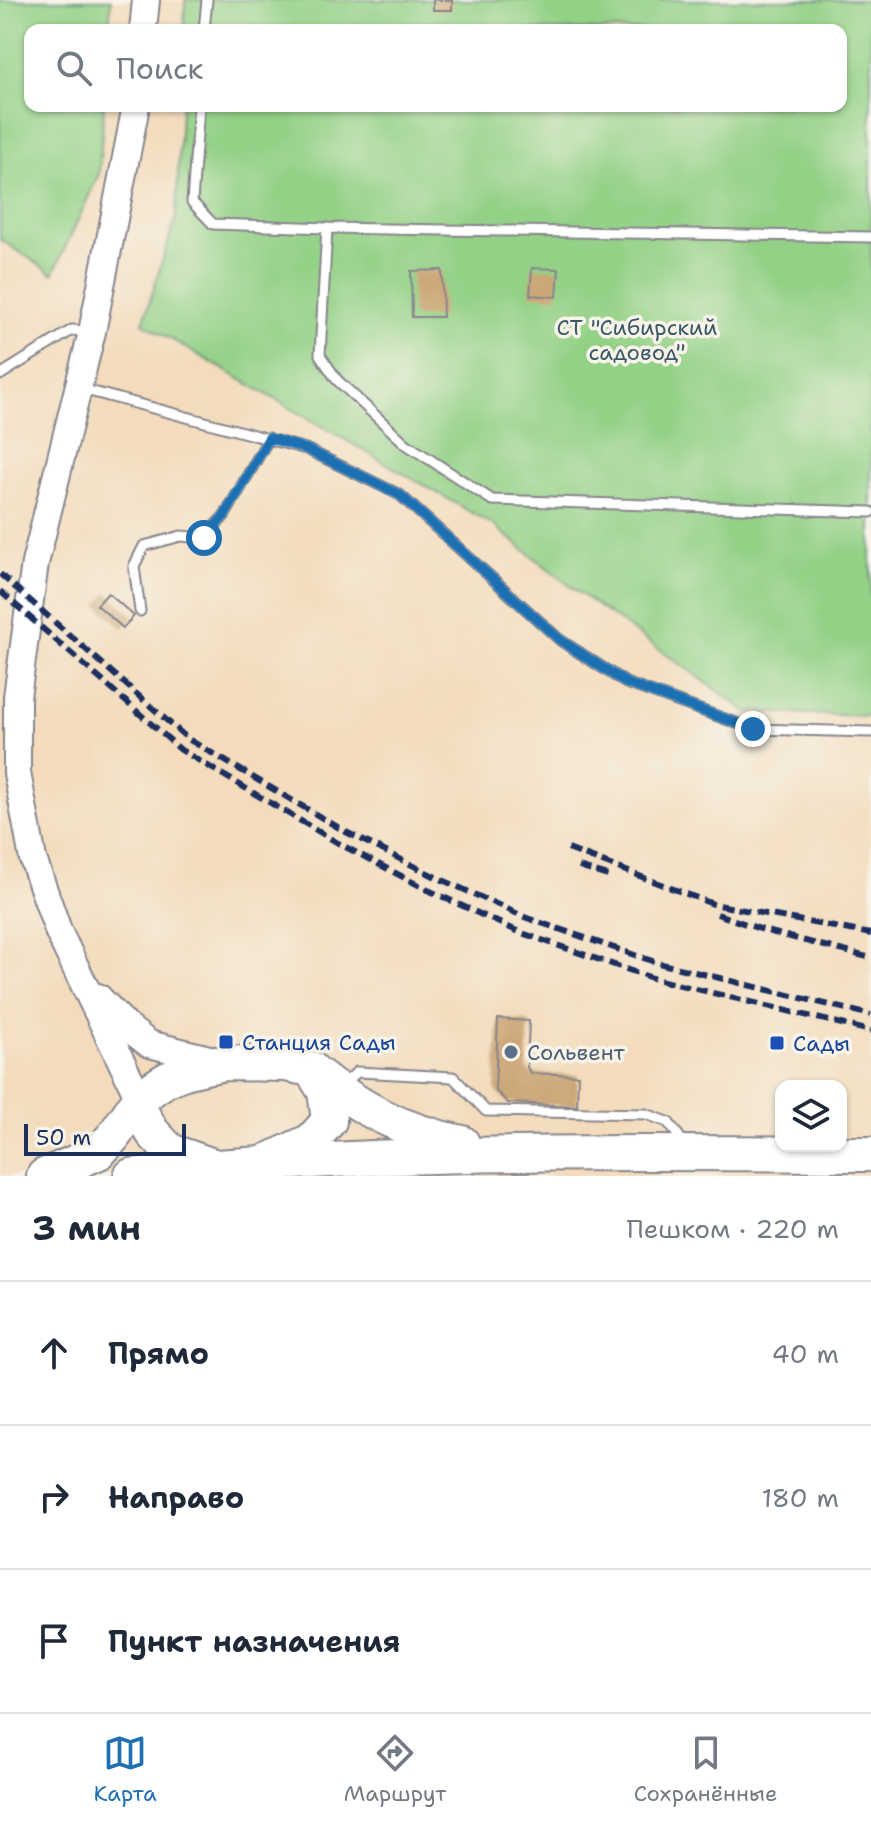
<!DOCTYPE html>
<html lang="ru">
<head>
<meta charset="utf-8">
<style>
  body { margin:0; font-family:"Shantell Sans",sans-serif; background:#f6f6f7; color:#1f2937 }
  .controls { position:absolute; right:24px; bottom:24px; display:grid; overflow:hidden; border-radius:16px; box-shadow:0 2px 6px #0004 }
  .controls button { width:72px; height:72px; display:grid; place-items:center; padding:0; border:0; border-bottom:2px solid #e0e1e3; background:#fff; color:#1f2937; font:40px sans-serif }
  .scale { position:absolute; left:24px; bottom:20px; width:162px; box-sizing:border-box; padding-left:8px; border:4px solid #1b2f5e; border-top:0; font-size:22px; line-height:28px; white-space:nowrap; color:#1b2f5e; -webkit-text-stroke:6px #f7f3e8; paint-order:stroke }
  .stop { position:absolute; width:24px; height:24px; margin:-18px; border:6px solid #1f6fb2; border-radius:50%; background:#fff }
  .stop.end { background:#1f6fb2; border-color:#fff; box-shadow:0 2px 8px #0008 }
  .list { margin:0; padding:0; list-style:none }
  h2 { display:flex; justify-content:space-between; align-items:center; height:104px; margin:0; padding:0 32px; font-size:34px }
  h2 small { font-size:26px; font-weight:400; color:#747a83 }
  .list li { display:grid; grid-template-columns:52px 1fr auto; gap:24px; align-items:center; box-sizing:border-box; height:144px; padding:0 32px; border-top:2px solid #e0e1e3 }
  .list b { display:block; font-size:30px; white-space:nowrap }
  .list em { font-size:26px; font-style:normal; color:#747a83 }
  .icon { flex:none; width:44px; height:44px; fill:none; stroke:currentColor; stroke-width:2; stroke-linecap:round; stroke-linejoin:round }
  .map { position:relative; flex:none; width:871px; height:1176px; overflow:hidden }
  .search { position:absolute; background:#fff; box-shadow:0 2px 6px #0004; left:24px; right:24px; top:24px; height:88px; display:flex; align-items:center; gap:20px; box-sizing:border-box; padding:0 28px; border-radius:16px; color:#747a83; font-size:30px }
  .sheet { height:536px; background:#fff }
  nav { display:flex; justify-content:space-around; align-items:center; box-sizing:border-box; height:112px; border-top:2px solid #e0e1e3; background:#fff; font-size:22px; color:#747a83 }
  nav a { display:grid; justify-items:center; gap:4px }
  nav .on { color:#1f6fb2 }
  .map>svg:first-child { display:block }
  .green { fill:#93d186; stroke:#578072; stroke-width:2 }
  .building { fill:#cca778 }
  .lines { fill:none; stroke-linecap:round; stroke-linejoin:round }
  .lane-casing { stroke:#87858c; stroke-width:13 }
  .secondary-casing { stroke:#87858c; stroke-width:30 }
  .highway-casing { stroke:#87858c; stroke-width:38 }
  .lane { stroke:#fff; stroke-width:9 }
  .secondary { stroke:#fff; stroke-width:26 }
  .highway { stroke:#fff; stroke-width:34 }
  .rail { stroke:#1b2f5e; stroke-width:6; stroke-dasharray:12 6; stroke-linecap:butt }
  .route { stroke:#1f6fb2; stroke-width:10 }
  .transit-dot { fill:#1a4fb4; stroke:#f7f3e8; stroke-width:3 }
  .service-dot { fill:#5c6f8a; stroke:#f7f3e8; stroke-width:3 }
  .labels { text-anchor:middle; stroke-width:7; stroke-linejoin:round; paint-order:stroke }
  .park-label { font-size:22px; fill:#395868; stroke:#f7f3e8 }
  .transit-label { font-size:22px; fill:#164399; stroke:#f7f3e8; text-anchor:start }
  .service-label { font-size:22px; fill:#4e5e75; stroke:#f7f3e8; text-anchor:start }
</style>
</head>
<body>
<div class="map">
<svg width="871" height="1176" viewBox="0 0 871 1176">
  <rect width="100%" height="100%" fill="#f7f3e8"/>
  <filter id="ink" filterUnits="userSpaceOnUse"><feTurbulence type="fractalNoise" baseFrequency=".0125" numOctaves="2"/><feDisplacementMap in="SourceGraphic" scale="16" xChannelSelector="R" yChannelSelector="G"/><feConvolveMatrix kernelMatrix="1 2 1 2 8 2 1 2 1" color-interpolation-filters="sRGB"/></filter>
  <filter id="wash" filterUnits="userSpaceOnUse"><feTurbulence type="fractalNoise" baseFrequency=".006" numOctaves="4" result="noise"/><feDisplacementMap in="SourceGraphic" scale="32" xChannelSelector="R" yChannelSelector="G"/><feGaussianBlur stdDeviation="1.8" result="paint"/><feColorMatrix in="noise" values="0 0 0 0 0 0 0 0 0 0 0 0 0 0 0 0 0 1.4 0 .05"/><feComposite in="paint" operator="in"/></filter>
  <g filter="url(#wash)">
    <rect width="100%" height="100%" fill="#f3dbbb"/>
    <!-- green -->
    <path class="green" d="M0 0H111L109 30H30V106H104L99 174 53 274 0 239Z
      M185 0H871V716L748 712 578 592 493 525 143 323 176 217 181 106H841V30H184Z"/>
    <g id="blocks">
      <!-- building -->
      <path class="building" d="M433 0H452V10H433Z
        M532 268 559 269 557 297 530 295Z
        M442 270 443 317H412L411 271Z
        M108 593 134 616 123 628 97 605Z
        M498 1019 529 1021 527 1067 530 1073 578 1075 577 1106 508 1103 495 1090Z"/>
    </g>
  </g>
  <g filter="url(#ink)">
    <use href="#blocks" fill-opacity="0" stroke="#87858c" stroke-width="2"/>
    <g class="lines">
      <!-- lane casing -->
      <g class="lane-casing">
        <path id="lane" d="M204 30 207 0
          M199 106 192 202 213 224 327 228 871 237
          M327 228 320 355 337 380 406 444 492 500 871 512
          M0 375 72 330 89 332
          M82 389 306 449 400 495 560 640 626 683 753 729 871 732
          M140 611 134 566 144 546 181 536 204 538 225 515 269 438
          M342 1086 357 1072 453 1077 486 1111 646 1114 668 1122 686 1146"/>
      </g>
      <!-- secondary casing -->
      <g class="secondary-casing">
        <path id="secondary" d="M143 30 146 0
          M136 106 92 332 35 563 17 697V773L33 859 59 933 140 1100
          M98 997 126 1026 149 1044 222 1062"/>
      </g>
      <!-- highway casing -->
      <g class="highway-casing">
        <path id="highway" d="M226 1063 286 1064 311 1069 325 1091 329 1121 311 1141 262 1164 216 1167 170 1151 153 1133 136 1104C164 1074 187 1070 226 1063Z
          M313 1071C360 1109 402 1131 462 1143
          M262 1164C465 1150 667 1153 871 1154
          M44 1176 99 1152 113 1137 136 1104
          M131 1176 206 1168"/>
      </g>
      <!-- lane -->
      <use href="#lane" class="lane"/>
      <!-- secondary -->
      <use href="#secondary" class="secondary"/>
      <!-- highway -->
      <use href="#highway" class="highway"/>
      <!-- rail -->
      <path class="rail" d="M0 574 188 739 346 832 436 877 527 918 658 963 871 1015
        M0 591 181 750 338 843 428 890 519 932 655 979 871 1031
        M568 849 713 904 871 934
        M579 867 608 876
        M717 914 763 930 871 958"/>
    </g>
  </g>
  <g class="lines" filter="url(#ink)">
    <!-- route -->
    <path class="route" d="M204 538 225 515 269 438 306 449 400 495 560 640 626 683 753 729"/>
  </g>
  <!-- markers -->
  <g class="transit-dot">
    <rect x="218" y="1034" width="16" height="16" rx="4"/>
    <rect x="769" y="1035" width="16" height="16" rx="4"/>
  </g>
  <circle class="service-dot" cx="511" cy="1052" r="8"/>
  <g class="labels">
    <!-- park labels -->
    <g class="park-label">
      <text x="637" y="335">СТ "Сибирский<tspan x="637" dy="25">садовод"</tspan></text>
    </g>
    <!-- transit labels -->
    <g class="transit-label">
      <text x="242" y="1050">Станция Сады</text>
      <text x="793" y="1051">Сады</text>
    </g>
    <!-- service labels -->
    <g class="service-label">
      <text x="527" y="1060">Сольвент</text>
    </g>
  </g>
</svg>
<div class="controls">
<button><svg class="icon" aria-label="layers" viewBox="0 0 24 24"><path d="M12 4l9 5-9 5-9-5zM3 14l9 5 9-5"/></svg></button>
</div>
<div class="scale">50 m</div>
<div class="stop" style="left:204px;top:538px"></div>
<div class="stop end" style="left:753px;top:729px"></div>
<div class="search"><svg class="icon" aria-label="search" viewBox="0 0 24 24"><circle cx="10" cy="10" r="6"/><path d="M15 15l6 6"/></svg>Поиск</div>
</div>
<section class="sheet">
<h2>3 мин<small>Пешком · 220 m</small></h2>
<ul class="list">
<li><svg class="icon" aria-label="ahead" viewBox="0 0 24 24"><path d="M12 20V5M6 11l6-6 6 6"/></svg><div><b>Прямо</b></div><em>40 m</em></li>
<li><svg class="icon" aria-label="right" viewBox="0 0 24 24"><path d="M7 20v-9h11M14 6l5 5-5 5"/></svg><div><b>Направо</b></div><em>180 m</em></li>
<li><svg class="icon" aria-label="arrive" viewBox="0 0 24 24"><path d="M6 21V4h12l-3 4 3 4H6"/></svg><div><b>Пункт назначения</b></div></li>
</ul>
</section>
<nav>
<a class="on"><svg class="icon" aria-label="map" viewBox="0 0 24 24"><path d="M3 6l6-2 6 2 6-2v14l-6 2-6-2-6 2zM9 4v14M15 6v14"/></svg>Карта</a>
<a><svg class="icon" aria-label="directions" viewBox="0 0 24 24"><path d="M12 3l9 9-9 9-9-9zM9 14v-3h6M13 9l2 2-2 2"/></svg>Маршрут</a>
<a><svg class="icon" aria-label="saved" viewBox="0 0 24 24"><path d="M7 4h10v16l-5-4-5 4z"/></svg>Сохранённые</a>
</nav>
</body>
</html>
